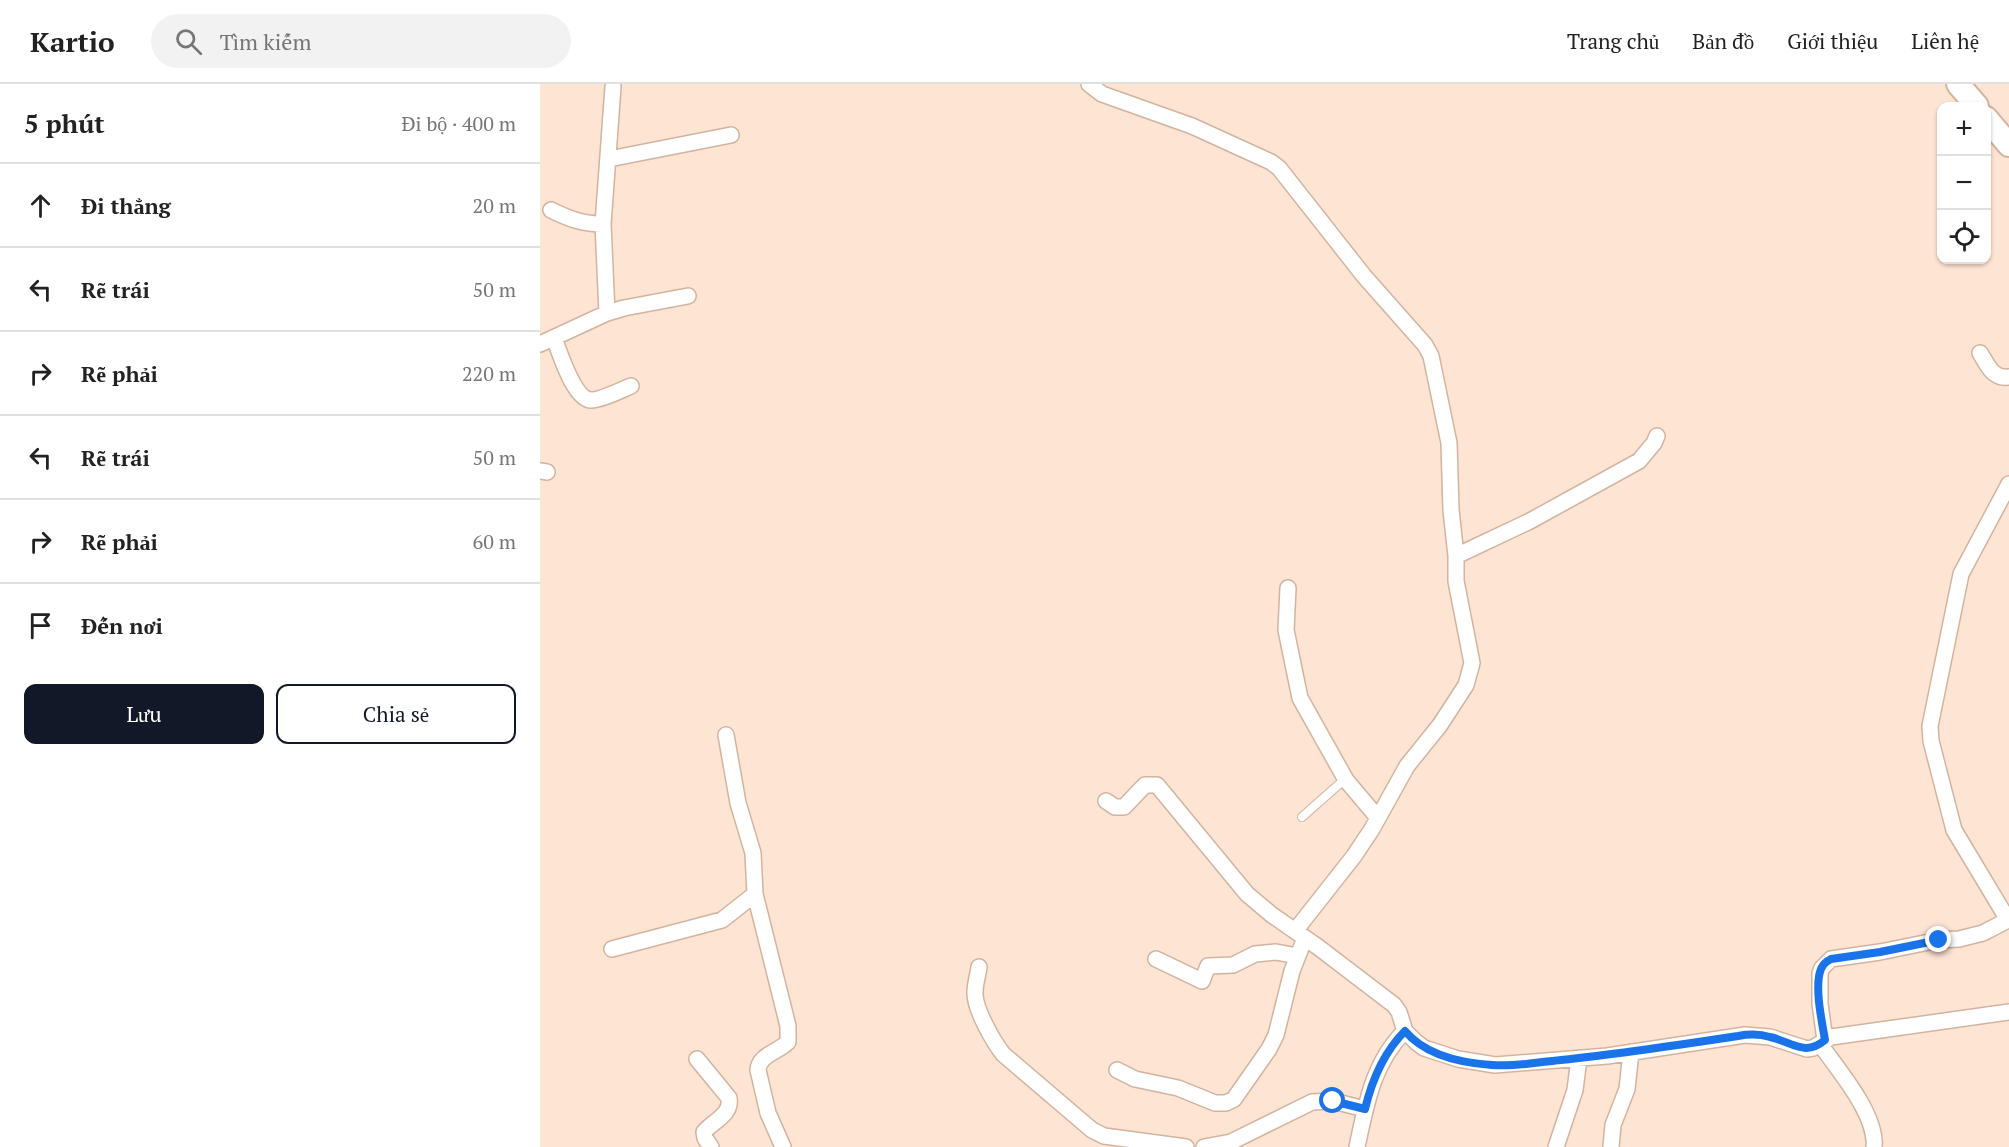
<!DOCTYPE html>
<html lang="vi">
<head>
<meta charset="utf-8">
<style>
  body { margin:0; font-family:"PT Serif",serif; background:#f2f2f2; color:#222 }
  .controls { position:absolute; right:18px; top:18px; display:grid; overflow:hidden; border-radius:12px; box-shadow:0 2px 4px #0004 }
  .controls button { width:54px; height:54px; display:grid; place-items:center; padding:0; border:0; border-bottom:2px solid #e0e0e0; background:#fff; color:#222; font:30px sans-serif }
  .stop { position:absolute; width:18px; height:18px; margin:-14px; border:4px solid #1a73e8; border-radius:50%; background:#fff }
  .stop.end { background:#1a73e8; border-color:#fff; box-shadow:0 2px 6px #0008 }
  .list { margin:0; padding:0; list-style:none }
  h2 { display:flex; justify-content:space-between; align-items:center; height:78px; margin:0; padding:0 24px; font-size:26px }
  h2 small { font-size:20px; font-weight:400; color:#767676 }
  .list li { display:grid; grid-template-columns:39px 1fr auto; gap:18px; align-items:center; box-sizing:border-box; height:84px; padding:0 24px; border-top:2px solid #e0e0e0 }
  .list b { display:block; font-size:22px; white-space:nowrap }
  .list em { font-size:20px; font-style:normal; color:#767676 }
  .actions { display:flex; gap:12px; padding:18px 24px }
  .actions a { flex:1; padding:14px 0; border:2px solid #111827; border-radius:12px; text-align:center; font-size:21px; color:#111827 }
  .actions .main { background:#111827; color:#fff }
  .icon { flex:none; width:33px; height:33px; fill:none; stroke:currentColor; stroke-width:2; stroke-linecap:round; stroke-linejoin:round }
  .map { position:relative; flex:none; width:1469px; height:1063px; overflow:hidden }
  header { display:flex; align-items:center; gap:36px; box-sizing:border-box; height:84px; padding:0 30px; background:#fff; border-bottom:2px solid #e0e0e0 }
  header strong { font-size:28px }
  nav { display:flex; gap:33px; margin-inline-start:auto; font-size:21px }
  .search { width:420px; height:54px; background:#f2f2f2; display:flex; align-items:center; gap:15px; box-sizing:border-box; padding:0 21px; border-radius:33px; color:#767676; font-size:22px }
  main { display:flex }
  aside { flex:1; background:#fff }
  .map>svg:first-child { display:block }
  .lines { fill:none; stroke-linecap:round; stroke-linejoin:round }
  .lane-casing { stroke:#d2b39f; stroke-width:10 }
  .street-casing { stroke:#d2b39f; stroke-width:18 }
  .secondary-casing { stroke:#d2b39f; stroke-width:26 }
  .lane { stroke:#fff; stroke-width:8 }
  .street { stroke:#fff; stroke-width:15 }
  .secondary { stroke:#fff; stroke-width:22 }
  .route { stroke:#1a73e8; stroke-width:8 }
</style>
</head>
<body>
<header>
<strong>Kartio</strong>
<div class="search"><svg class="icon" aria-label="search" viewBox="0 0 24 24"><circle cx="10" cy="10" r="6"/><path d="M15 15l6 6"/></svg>Tìm kiếm</div>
<nav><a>Trang chủ</a><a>Bản đồ</a><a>Giới thiệu</a><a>Liên hệ</a></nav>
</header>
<main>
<aside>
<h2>5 phút<small>Đi bộ · 400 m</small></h2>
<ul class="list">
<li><svg class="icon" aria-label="ahead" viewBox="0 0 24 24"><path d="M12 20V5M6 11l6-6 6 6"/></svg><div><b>Đi thẳng</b></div><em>20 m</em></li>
<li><svg class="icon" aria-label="left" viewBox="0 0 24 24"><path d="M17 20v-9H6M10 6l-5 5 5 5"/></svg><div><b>Rẽ trái</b></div><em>50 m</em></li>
<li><svg class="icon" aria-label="right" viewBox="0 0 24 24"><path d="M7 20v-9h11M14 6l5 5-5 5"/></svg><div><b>Rẽ phải</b></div><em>220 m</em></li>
<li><svg class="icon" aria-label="left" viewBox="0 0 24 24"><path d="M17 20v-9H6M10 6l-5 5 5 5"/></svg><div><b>Rẽ trái</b></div><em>50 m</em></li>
<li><svg class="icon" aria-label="right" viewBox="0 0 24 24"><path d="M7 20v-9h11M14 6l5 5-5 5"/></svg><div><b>Rẽ phải</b></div><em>60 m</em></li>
<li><svg class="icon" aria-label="arrive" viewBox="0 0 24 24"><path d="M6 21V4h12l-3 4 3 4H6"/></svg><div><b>Đến nơi</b></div></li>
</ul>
<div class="actions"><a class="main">Lưu</a><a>Chia sẻ</a></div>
</aside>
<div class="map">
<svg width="1469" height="1063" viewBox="0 0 1469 1063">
  <rect width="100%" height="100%" fill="#fee4d3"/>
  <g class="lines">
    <!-- lane casing -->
    <g class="lane-casing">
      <path id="lane" d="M762 733 805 695"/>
    </g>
    <!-- street casing -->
    <g class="street-casing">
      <path id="street" d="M549 0 562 10 652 42 731 78 739 84 824 192 885 261 891 272 909 359 911 426 916 472V497L932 579 926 601 900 641 867 682 832 745 814 772 755 847
        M69 75 191 51
        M11 126C29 135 43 140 63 140
        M67 229 63 140 73 3
        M14 254C20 269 33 313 50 316 59 317 81 306 91 302
        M0 260 67 229 84 224 148 212
        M1440 269C1448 281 1452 295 1469 293
        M0 387 7 388
        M916 472 990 437 1099 377 1114 359 1117 352
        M748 504 746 546 760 614 806 696 838 734
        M186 651 198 719 213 769 215 810 248 942V958C238 968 219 971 218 986L228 1029 243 1063
        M566 717 575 723H584L605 701H617L707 810 732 831 778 863 854 921 859 928 865 947 876 958 884 964 918 975 955 981 1067 972 1205 951 1230 953 1267 965 1273 964 1291 953 1469 928
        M72 865 182 836 215 810
        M616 875 662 897 668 882 693 881 715 870 736 868 757 872
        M439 883C438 891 435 900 435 908 434 924 453 957 463 970L552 1046 564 1052 646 1063
        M1285 956 1280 920V889L1282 884 1291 875 1340 868 1399 856 1419 855 1443 849 1468 836 1414 746 1391 657 1390 642 1421 490 1469 400
        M1280 960C1298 986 1337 1030 1334 1063
        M157 975 189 1014C192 1031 173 1037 164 1048L165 1054 171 1063
        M577 986 595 995 638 1004 675 1019H686L694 1015 729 965 736 951 752 887 765 854
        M664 1063 691 1058 772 1018 793 1017 825 1025
        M817 1063C826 1021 833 978 865 947
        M1016 1063 1035 1006 1039 974
        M1071 1063 1073 1041 1087 1005 1091 968"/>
    </g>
    <!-- secondary casing -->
    <g class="secondary-casing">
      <path id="secondary" d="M1418 0 1437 22
        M1446 34 1469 61"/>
    </g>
    <!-- lane -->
    <use href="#lane" class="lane"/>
    <!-- street -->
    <use href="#street" class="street"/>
    <!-- secondary -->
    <use href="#secondary" class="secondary"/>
  </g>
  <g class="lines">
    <!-- route -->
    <path class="route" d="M793 1017 825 1025C832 996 844 968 865 947 885 971 922 979 952 981 975 983 998 978 1021 976 1080 970 1139 961 1198 952 1209 950 1220 950 1230 953 1252 958 1265 973 1285 956 1282 938 1274 902 1281 885 1283 880 1287 877 1291 875L1340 868 1399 856"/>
  </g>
</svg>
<div class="controls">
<button>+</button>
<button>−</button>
<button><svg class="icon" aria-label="locate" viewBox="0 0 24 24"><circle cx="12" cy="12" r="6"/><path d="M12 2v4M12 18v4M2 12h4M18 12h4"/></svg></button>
</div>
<div class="stop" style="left:793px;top:1017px"></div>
<div class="stop end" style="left:1399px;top:856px"></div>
</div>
</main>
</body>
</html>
